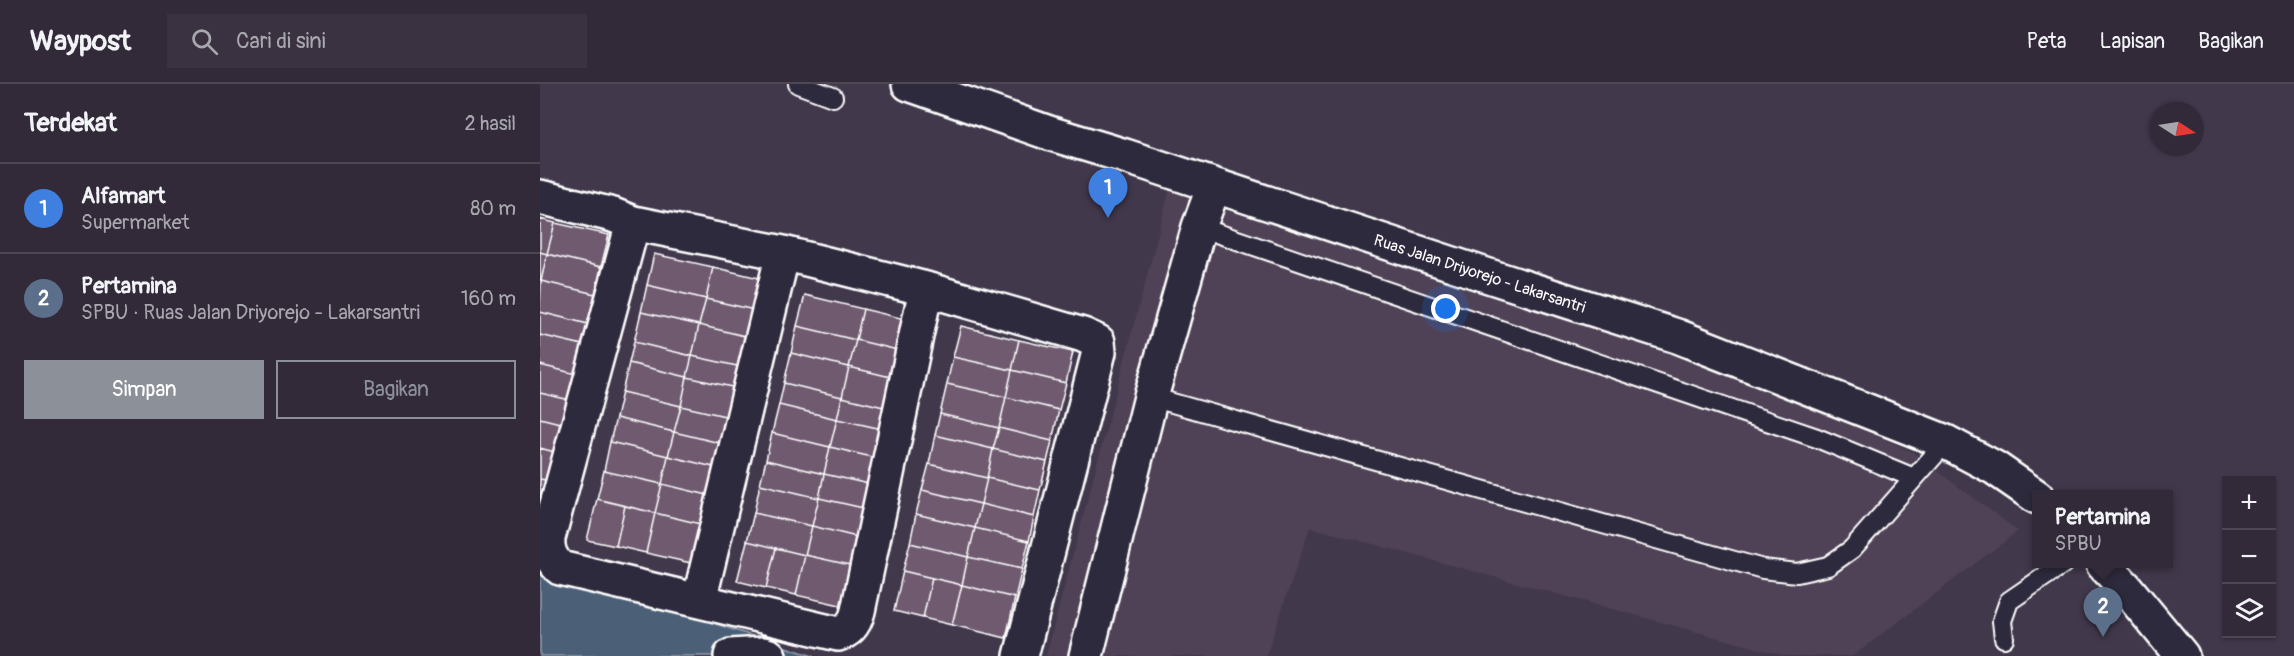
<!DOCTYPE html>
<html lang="id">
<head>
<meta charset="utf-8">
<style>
  body { margin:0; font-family:Pangolin,sans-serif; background:#3a3241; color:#f1f3f6 }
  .controls { position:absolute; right:18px; bottom:18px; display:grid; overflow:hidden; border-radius:0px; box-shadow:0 2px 4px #0004 }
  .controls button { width:54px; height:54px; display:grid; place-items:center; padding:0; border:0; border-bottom:2px solid #4d4653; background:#322a39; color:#f1f3f6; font:30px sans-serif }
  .compass { position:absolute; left:1610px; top:18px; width:54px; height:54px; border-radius:50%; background:#322a39; box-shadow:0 2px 4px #0004; rotate:102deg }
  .you { position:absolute; left:906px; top:225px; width:21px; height:21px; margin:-15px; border:4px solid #fff; border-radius:50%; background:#1a73e8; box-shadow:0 0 0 9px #1a73e833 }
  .badge { display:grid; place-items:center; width:39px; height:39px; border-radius:50%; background:#8c9099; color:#fff; font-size:20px; font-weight:700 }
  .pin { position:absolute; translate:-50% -50px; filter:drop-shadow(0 2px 3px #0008) }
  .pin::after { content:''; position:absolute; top:32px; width:21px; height:18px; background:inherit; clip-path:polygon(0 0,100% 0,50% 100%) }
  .popup { position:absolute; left:1492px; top:406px; width:141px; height:78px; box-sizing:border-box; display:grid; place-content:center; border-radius:0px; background:#322a39; filter:drop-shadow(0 2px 4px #0005); font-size:20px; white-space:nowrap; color:#a8a7ae }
  .popup b { font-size:22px; color:#f1f3f6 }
  .popup::after { content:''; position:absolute; left:50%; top:100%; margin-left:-12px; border:12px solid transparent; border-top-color:#322a39 }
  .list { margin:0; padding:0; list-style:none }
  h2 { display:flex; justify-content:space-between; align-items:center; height:78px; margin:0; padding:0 24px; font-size:26px }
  h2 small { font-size:20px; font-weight:400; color:#a8a7ae }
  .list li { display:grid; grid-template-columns:39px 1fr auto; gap:18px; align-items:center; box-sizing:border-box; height:90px; padding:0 24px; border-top:2px solid #4d4653 }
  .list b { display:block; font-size:22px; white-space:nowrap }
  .list p { margin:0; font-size:20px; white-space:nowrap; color:#a8a7ae }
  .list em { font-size:20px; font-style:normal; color:#a8a7ae }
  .actions { display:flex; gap:12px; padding:18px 24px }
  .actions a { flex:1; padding:14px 0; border:2px solid #8c9099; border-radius:0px; text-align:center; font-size:21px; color:#8c9099 }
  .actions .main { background:#8c9099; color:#fff }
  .icon { flex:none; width:33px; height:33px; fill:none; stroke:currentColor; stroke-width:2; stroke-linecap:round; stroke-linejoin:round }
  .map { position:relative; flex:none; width:1754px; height:572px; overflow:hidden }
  header { display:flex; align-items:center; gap:36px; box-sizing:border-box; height:84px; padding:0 30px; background:#322a39; border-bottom:2px solid #4d4653 }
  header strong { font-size:28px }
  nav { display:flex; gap:33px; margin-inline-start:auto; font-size:21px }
  .search { width:420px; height:54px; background:#3a3241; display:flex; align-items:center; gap:15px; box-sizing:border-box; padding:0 21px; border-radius:0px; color:#a8a7ae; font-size:22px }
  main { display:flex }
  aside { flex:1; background:#322a39 }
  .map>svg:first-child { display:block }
  .built { fill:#504257 }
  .water { fill:#4c6177; stroke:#94a0ad; stroke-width:1.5 }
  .building { fill:#6f5a70; stroke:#fff; stroke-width:1.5 }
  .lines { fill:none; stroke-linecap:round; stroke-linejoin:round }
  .service-casing { stroke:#fff; stroke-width:22 }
  .minor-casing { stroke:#fff; stroke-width:38 }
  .secondary-casing { stroke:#fff; stroke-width:38 }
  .service { stroke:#2f2a3d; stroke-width:18 }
  .minor { stroke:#2f2a3d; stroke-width:33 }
  .secondary { stroke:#2f2a3d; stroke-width:33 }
  .labels { text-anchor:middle; stroke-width:6; stroke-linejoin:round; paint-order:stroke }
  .street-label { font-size:16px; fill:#fff; stroke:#2f2a3d }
</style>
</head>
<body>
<header>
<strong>Waypost</strong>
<div class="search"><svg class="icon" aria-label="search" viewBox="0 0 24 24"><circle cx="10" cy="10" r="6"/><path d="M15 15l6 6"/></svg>Cari di sini</div>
<nav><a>Peta</a><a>Lapisan</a><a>Bagikan</a></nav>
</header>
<main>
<aside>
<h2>Terdekat<small>2 hasil</small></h2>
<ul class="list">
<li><span class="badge" style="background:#3f7fe0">1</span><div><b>Alfamart</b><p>Supermarket</p></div><em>80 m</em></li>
<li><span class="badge" style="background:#5c6f8a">2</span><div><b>Pertamina</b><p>SPBU · Ruas Jalan Driyorejo - Lakarsantri</p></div><em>160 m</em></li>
</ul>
<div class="actions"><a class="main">Simpan</a><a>Bagikan</a></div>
</aside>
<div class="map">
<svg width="1754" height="572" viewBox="0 0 1754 572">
  <rect width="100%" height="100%" fill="#42384c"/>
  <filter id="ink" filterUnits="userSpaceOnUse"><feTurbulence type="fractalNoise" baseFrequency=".0167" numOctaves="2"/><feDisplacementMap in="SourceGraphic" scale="12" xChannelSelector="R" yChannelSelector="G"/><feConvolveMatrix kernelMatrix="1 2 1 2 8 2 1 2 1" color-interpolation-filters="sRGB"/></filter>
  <g filter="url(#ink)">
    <!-- built -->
    <path class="built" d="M634 90 1261 317 1372 368 1478 447 1313 572H1246L770 443 726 572H506Z"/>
    <!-- water -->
    <path class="water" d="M0 482 273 572H0Z"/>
    <!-- building -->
    <path class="building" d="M0 135 15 139 7 170 0 168Z
      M15 139 69 151 61 183 7 170Z
      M0 168 7 170 1 197 0 196Z
      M7 170 61 183 55 210 1 197Z
      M114 170 173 183 166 215 107 201Z
      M173 183 227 196 219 227 166 215Z
      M1 197 55 210 48 240 0 228Z
      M107 201 166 215 159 241 101 228Z
      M265 211 323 225 316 256 257 242Z
      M166 215 219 227 213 254 159 241Z
      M323 225 377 238 370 269 316 256Z
      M0 228 48 240 43 261 0 251Z
      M101 228 159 241 152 272 94 258Z
      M159 241 213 254 206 284 152 272Z
      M257 242 316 256 309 283 251 269Z
      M421 242 479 256 472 286 413 273Z
      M0 251 43 261 36 290 0 281Z
      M316 256 370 269 363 296 309 283Z
      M479 256 533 268 526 299 472 286Z
      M94 258 152 272 147 293 89 279Z
      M251 269 309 283 302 313 244 299Z
      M152 272 206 284 201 305 147 293Z
      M413 273 472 286 466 313 407 300Z
      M89 279 147 293 141 322 82 308Z
      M0 281 36 290 30 316 0 309Z
      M309 283 363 296 356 326 302 313Z
      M472 286 526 299 519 326 466 313Z
      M147 293 201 305 194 334 141 322Z
      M244 299 302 313 297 335 239 321Z
      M407 300 466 313 459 344 400 330Z
      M82 308 141 322 134 348 76 334Z
      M0 309 30 316 24 340 0 334Z
      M302 313 356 326 351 347 297 335Z
      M466 313 519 326 512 357 459 344Z
      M239 321 297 335 290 363 232 349Z
      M141 322 194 334 188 361 134 348Z
      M400 330 459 344 453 365 395 351Z
      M0 334 24 340 18 369 0 364Z
      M76 334 134 348 128 372 70 358Z
      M297 335 351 347 344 376 290 363Z
      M459 344 512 357 507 378 453 365Z
      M134 348 188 361 182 385 128 372Z
      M232 349 290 363 284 390 226 376Z
      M395 351 453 365 447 394 389 380Z
      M70 358 128 372 122 400 64 387Z
      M290 363 344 376 338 402 284 390Z
      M0 364 18 369 11 397 0 395Z
      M453 365 507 378 500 406 447 394Z
      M128 372 182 385 176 413 122 400Z
      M226 376 284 390 279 414 220 400Z
      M389 380 447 394 441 420 382 406Z
      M64 387 122 400 115 429 57 415Z
      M284 390 338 402 332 426 279 414Z
      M447 394 500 406 494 433 441 420Z
      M0 395 11 397 0 437Z
      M122 400 176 413 169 442 115 429Z
      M220 400 279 414 272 442 214 429Z
      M382 406 441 420 435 444 376 430Z
      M279 414 332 426 325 455 272 442Z
      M57 415 85 422 76 462 47 456Z
      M441 420 494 433 489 457 435 444Z
      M85 422 115 429 106 469 76 462Z
      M115 429 169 442 160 481 106 469Z
      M214 429 272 442 265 471 207 457Z
      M376 430 435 444 428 473 370 459Z
      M272 442 325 455 319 483 265 471Z
      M435 444 489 457 482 485 428 473Z
      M207 457 236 464 226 504 197 497Z
      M370 459 428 473 422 501 363 487Z
      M236 464 265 471 256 511 226 504Z
      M265 471 319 483 309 523 256 511Z
      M428 473 482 485 475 514 422 501Z
      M363 487 392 494 383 534 354 527Z
      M392 494 422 501 412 541 383 534Z
      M422 501 475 514 466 554 412 541Z"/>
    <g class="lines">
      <!-- service casing -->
      <g class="service-casing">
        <path id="service" d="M258 0 293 13
          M659 143 1277 354 1374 394
          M611 313 1223 485 1257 489 1288 482 1312 465 1406 358
          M1464 554 1462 537 1469 517 1523 480"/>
      </g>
      <!-- minor casing -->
      <g class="minor-casing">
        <path id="minor" d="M0 113 73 131 93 139 243 169 386 205 543 251 558 258 559 268 481 572
          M93 139 8 454C7 467 11 475 20 484L298 550C310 547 315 539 318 527L386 205
          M159 517 243 169
          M191 572 223 570 229 572
          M546 572 611 313 659 143 674 102"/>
      </g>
      <!-- secondary casing -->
      <g class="secondary-casing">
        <path id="secondary" d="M369 0 512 50 585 72 952 193 1137 252 1406 358 1455 384 1497 413
          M1563 480 1586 504 1642 572"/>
      </g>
      <!-- service -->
      <use href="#service" class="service"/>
      <!-- minor -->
      <use href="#minor" class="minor"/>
      <!-- secondary -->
      <use href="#secondary" class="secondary"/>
    </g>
  </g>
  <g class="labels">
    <!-- street labels -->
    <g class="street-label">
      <text transform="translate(940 189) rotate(18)" y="6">Ruas Jalan Driyorejo - Lakarsantri</text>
    </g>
  </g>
</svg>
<div class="controls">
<button>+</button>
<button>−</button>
<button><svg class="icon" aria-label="layers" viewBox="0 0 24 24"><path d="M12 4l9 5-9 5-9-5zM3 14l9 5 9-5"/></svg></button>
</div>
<svg class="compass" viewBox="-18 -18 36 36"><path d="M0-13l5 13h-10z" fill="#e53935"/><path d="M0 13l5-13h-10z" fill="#a8a7ae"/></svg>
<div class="you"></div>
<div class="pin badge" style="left:568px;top:134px;background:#3f7fe0">1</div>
<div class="pin badge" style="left:1563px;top:553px;background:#5c6f8a">2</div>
<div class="popup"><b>Pertamina</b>SPBU</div>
</div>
</main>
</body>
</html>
